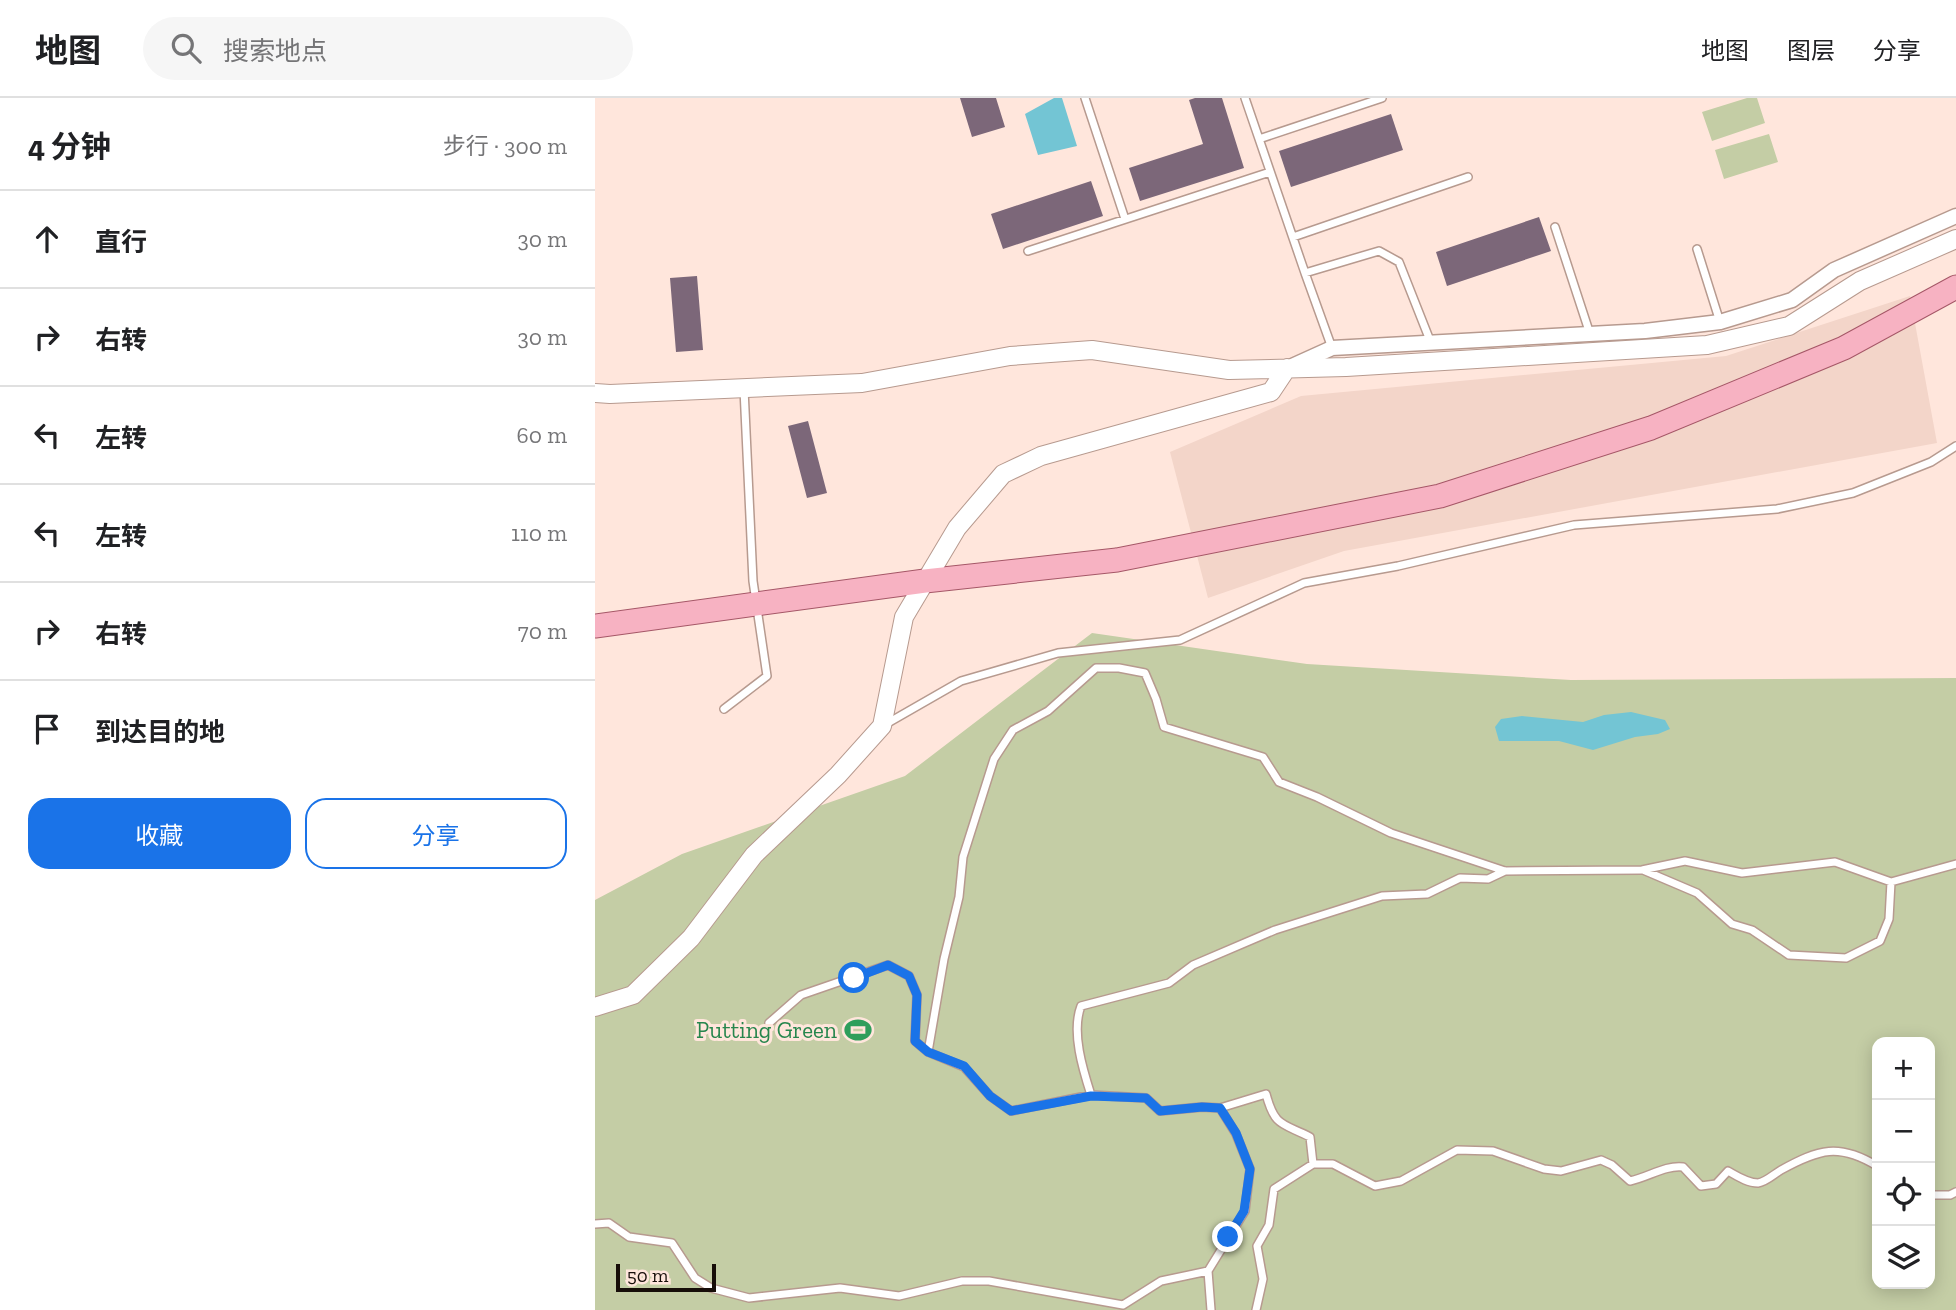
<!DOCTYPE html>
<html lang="zh">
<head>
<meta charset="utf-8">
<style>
  body { margin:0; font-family:"Zilla Slab","Noto Sans SC",serif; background:#f6f6f6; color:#202124 }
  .controls { position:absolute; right:21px; bottom:21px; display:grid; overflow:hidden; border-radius:14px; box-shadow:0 4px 18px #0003 }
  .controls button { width:63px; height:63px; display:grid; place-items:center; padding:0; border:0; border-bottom:2px solid #e0e0e0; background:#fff; color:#202124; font:35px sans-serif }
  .scale { position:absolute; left:21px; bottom:18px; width:100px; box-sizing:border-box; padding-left:7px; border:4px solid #170d09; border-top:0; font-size:19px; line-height:24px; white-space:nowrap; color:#170d09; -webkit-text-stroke:5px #ffe6dc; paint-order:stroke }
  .stop { position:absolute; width:21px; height:21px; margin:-16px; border:5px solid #1a73e8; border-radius:50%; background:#fff }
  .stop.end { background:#1a73e8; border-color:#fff; box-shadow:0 2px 7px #0008 }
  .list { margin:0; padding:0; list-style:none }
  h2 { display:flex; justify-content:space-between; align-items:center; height:91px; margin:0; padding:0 28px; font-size:30px }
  h2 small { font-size:23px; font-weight:400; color:#757577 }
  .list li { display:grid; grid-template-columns:46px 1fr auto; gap:21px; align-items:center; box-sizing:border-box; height:98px; padding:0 28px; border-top:2px solid #e0e0e0 }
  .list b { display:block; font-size:26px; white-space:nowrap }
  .list em { font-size:23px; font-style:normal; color:#757577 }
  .actions { display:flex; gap:14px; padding:21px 28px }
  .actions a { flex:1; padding:16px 0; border:2px solid #1a73e8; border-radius:21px; text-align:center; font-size:24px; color:#1a73e8 }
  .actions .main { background:#1a73e8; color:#fff }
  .icon { flex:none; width:38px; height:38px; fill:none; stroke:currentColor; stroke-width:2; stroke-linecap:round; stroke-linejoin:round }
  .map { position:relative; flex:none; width:1361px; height:1212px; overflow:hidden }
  header { display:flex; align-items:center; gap:42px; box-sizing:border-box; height:98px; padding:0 35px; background:#fff; border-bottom:2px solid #e0e0e0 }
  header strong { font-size:33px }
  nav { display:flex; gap:38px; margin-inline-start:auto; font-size:24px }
  .search { width:490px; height:63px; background:#f6f6f6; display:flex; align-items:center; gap:18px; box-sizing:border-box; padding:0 24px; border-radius:38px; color:#757577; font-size:26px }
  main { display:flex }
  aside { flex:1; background:#fff }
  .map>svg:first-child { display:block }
  .built { fill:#f3d5c9 }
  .green { fill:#c4cda5; fill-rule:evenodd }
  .water { fill:#73c5d4 }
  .building { fill:#7c6779 }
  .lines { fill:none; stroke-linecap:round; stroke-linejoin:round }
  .service-casing { stroke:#b79a8f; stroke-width:10 }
  .minor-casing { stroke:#b79a8f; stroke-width:17 }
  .tertiary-casing { stroke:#b79a8f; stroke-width:20 }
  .primary-casing { stroke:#a55767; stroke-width:25 }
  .service { stroke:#fff; stroke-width:7 }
  .minor { stroke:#fff; stroke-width:14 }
  .tertiary { stroke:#fff; stroke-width:18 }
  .primary { stroke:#f7b2c2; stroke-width:23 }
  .route { stroke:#1a73e8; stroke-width:9 }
  .labels { text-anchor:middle; stroke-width:6; stroke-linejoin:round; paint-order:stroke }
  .leisure-label { font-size:23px; fill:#27864d; stroke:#ffe6dc; text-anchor:end }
</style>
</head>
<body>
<header>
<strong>地图</strong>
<div class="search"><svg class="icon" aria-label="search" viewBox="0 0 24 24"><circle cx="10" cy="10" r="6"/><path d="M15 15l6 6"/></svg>搜索地点</div>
<nav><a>地图</a><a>图层</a><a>分享</a></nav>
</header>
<main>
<aside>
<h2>4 分钟<small>步行 · 300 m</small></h2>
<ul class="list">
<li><svg class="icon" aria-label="ahead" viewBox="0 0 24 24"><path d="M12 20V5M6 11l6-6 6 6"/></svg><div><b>直行</b></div><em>30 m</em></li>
<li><svg class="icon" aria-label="right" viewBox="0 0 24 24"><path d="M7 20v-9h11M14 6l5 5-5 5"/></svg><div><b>右转</b></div><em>30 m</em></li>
<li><svg class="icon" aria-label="left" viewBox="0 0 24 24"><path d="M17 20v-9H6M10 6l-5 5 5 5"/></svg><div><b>左转</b></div><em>60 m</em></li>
<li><svg class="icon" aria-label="left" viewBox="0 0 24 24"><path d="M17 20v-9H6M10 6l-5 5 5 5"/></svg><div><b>左转</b></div><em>110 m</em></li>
<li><svg class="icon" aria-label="right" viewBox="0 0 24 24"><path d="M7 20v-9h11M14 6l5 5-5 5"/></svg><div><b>右转</b></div><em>70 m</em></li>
<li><svg class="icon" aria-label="arrive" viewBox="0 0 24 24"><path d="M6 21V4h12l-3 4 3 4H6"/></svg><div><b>到达目的地</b></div></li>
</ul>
<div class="actions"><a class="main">收藏</a><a>分享</a></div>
</aside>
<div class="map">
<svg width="1361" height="1212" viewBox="0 0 1361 1212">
  <rect width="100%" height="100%" fill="#ffe6dc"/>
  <!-- built -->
  <path class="built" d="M1315 198 1342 345 749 453 613 500 575 354 706 298 1131 258Z"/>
  <!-- green -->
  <path class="green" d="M1152 0H1162L1170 25 1117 43 1107 14Z
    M1174 36 1183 64 1129 81 1120 52Z
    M497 535 712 566 976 582 1361 580V1212H0V802L87 756 310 678ZM1282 944H1335V1186H1282Z"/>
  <!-- water -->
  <path class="water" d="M459 0H467L482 48 443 57 430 16Z
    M1036 614 1070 622 1075 631 1063 636 1040 639 998 652 964 643H904L900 629 906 621 927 618 988 624 1009 617Z"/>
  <!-- building -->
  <path class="building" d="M365 0H401L410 29 377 39Z
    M600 0H627L649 70 545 103 534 70 608 46 594 2Z
    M796 16 808 52 696 89 684 53Z
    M496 83 508 118 408 151 396 116Z
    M944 119 956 153 852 188 841 154Z
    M102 178 108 252 81 254 75 180Z
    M213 323 232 395 212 400 193 328Z"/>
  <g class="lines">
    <!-- service casing -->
    <g class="service-casing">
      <path id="service" d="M490 0 530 121
        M650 0 710 175 784 153 804 164 836 245
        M664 41 787 0
        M960 129 995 236
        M698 139 873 79
        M1102 151 1125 224
        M433 153 675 74
        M710 175 737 250
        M129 611 172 578 158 483 149 291
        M291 626 366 583 463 555 585 542 709 485 803 468 979 427 1182 411 1258 395 1336 364 1361 348
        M1048 772 1102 795 1137 826 1157 832 1194 857 1251 860 1285 843 1294 821 1296 784
        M174 925 206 897 293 867 314 878 322 897 320 943 333 954
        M496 997C488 972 476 934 486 908L574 885 598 867 680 832 787 798 832 796 865 780 893 781 910 773
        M625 1010 671 996C680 1030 688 1025 715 1039L718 1066
        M1335 1097H1355L1361 1094
        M0 1126 14 1125 34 1139 77 1145 100 1180 116 1190 154 1200 245 1190 304 1198 367 1183H394L528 1207 566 1183 613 1173
        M616 1212 613 1173 650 1113 655 1071 641 1036 625 1010 607 1009 565 1013 551 1000 496 997 416 1013 395 998 369 969 333 954 349 861 364 799 368 759 399 661 418 632 453 613 501 570H524L550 575 561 601 569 629 668 659 684 684 722 699 796 735 910 773 1047 772 1090 763 1147 775 1240 764 1296 784 1361 766
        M661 1212 668 1181 662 1148 674 1127 679 1091 718 1066H738L780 1088 806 1083 862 1052 898 1053 949 1071 966 1073 1006 1062 1017 1067 1035 1083C1054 1079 1070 1067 1088 1069L1106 1088 1121 1086 1133 1073C1142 1078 1152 1085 1163 1085 1171 1084 1179 1076 1186 1072 1224 1051 1244 1045 1282 1068"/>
    </g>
    <!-- minor casing -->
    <g class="minor-casing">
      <path id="minor" d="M695 269 737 250 1050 233 1125 224 1197 202 1239 172 1361 118"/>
    </g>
    <!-- tertiary casing -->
    <g class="tertiary-casing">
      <path id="tertiary" d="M0 295 15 296 267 285 415 258 497 252 634 272 751 269 1112 247 1194 228 1265 183 1361 141
        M0 909 38 897 96 840 159 757 243 677 287 628 309 519 362 430 408 376 446 358 676 294 692 270"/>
    </g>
    <!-- primary casing -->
    <g class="primary-casing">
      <path id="primary" d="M0 528 330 483 522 462 845 398 1056 330 1249 250 1361 189"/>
    </g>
    <!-- service -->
    <use href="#service" class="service"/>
    <!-- minor -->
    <use href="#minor" class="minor"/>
    <!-- tertiary -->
    <use href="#tertiary" class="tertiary"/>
    <!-- primary -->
    <use href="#primary" class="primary"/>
  </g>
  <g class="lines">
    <!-- route -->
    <path class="route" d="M259 880 293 867 314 878 322 897 320 943 333 954 369 968 395 998 416 1013 496 998 551 1000 565 1013 607 1009 625 1010 641 1035 655 1071 649 1113 633 1139"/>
  </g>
  <!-- icons -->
  <defs>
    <g id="stadium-bare" transform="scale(2.1)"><path d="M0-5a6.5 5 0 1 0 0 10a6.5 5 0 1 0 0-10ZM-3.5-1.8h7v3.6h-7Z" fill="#2e9e5b" stroke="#ffe6dc" stroke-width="2.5" paint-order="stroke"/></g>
  </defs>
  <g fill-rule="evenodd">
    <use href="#stadium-bare" x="263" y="932"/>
  </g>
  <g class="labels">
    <!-- leisure labels -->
    <g class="leisure-label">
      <text x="242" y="940">Putting Green</text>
    </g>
  </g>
</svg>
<div class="controls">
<button>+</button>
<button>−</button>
<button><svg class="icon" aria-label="locate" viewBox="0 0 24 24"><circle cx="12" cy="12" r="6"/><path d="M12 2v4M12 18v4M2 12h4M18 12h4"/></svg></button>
<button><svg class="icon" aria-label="layers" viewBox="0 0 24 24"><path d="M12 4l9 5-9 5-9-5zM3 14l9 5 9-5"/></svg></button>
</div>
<div class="scale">50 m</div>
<div class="stop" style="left:259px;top:880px"></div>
<div class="stop end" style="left:633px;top:1139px"></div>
</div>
</main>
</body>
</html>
